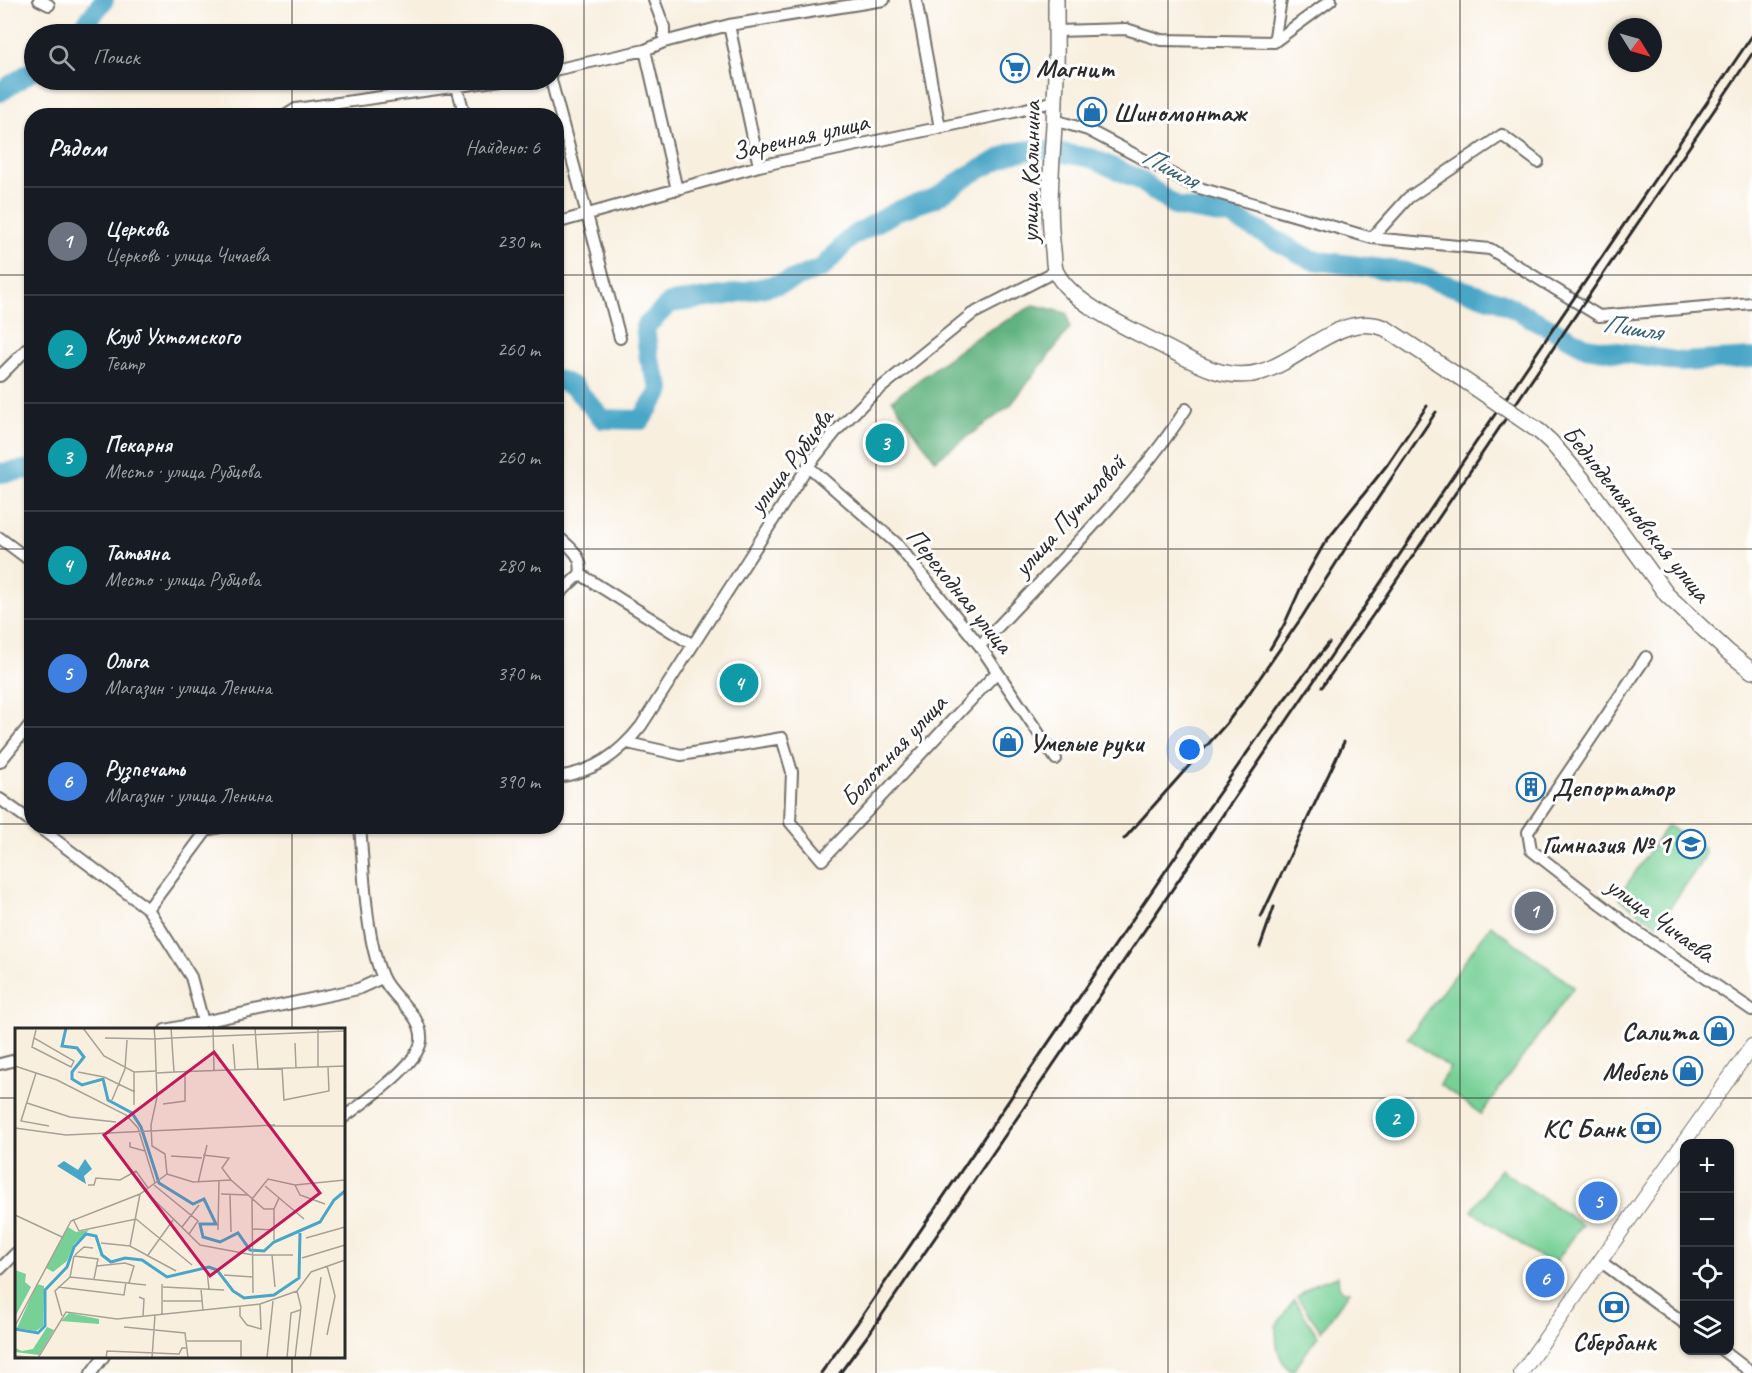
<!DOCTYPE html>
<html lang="ru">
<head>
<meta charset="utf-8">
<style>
  body { margin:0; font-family:Caveat,sans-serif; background:#242831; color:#f1f3f6 }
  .controls { position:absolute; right:18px; bottom:18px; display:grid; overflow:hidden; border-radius:12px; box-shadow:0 2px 4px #0004 }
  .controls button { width:54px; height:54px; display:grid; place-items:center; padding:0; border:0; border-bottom:2px solid #363941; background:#171b24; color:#f1f3f6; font:30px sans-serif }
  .compass { position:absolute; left:1608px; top:18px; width:54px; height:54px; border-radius:50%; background:#171b24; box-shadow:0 2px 4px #0004; rotate:127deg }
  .you { position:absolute; left:1190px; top:750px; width:21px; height:21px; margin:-15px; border:4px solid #fff; border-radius:50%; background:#1a73e8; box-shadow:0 0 0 9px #1a73e833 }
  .badge { display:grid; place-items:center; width:39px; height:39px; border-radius:50%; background:#1f6fb2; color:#fff; font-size:20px; font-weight:700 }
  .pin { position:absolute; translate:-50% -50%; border:3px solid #fff; box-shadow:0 2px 6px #0006 }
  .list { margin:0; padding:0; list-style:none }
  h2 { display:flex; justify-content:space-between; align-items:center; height:78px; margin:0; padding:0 24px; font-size:26px }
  h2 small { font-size:20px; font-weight:400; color:#9ea1a6 }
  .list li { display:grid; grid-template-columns:39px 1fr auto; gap:18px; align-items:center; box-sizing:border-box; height:108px; padding:0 24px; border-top:2px solid #363941 }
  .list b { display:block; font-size:22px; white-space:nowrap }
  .list p { margin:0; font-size:20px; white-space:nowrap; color:#9ea1a6 }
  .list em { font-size:20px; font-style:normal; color:#9ea1a6 }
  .icon { flex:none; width:33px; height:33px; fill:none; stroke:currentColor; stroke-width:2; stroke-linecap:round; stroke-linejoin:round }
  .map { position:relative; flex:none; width:1752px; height:1373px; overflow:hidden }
  .search { position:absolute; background:#171b24; box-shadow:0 2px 4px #0004; left:24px; top:24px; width:540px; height:66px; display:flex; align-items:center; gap:15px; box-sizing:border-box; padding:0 21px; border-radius:33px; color:#9ea1a6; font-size:22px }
  .panel { position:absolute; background:#171b24; box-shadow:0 2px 4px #0004; left:24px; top:108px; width:540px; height:726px; border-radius:24px }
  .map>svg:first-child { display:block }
  .green { fill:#77d096; stroke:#517e60; stroke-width:1.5 }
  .forest { fill:#61b27f; stroke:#466e55; stroke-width:1.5 }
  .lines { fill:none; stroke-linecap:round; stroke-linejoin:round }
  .river { stroke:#48a6c7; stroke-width:20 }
  .minor-casing { stroke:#73706a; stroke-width:14 }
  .tertiary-casing { stroke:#73706a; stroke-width:16 }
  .secondary-casing { stroke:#73706a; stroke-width:18 }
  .minor { stroke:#fff; stroke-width:10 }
  .tertiary { stroke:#fff; stroke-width:14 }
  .secondary { stroke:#fff; stroke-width:15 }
  .rail { stroke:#2b2b2b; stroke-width:3 }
  .secondary-bridge-casing { stroke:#73706a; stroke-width:18; stroke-linecap:butt }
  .secondary-bridge { stroke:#fff; stroke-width:15 }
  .grid { fill:none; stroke:#2b2b2b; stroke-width:1.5; stroke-opacity:0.55 }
  .labels { text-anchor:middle; stroke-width:6; stroke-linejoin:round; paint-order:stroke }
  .poi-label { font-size:26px; font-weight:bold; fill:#2b2b2b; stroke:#fff; text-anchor:start }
  .street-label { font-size:26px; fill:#2b2b2b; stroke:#fff }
  .water-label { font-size:27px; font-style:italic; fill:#386271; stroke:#fff }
  .inset-river { fill:none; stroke:#48a6c7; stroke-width:3 }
  .inset-road { fill:none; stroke:#a6a197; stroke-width:1.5 }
  .view { fill:#c2185b; fill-opacity:0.15; stroke:#c2185b; stroke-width:3 }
  .inset-edge { fill:none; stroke:#2b2b2b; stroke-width:3 }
</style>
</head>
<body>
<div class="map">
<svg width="1752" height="1373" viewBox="0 0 1752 1373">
  <rect width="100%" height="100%" fill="#fff"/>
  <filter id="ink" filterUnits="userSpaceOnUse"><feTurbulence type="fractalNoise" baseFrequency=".0167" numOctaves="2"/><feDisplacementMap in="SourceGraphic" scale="12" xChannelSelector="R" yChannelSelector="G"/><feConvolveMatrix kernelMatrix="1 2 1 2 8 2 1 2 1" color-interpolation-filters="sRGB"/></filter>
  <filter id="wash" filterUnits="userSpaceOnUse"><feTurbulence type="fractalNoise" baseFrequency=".008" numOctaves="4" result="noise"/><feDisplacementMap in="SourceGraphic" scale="24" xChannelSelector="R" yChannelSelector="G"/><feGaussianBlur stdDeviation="1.35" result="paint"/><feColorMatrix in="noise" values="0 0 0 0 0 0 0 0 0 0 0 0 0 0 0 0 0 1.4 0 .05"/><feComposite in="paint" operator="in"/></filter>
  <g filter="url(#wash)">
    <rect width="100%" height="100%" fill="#f8efdf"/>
    <!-- green -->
    <path class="green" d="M1669 826 1703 848 1705 852 1704 858 1661 921 1657 924 1621 900 1619 896 1666 827Z
      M1491 925 1574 987 1481 1114 1439 1084 1450 1068 1408 1038Z
      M1500 1169 1582 1225 1553 1266 1472 1211Z
      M1338 1276 1339 1287 1343 1291H1350L1321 1331 1297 1297 1314 1284Z
      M1294 1300 1318 1336 1292 1372C1277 1360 1276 1344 1276 1326Z"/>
    <!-- forest -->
    <path class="forest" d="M1034 305 1067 313 1070 328 1010 406 935 460 892 400 974 339Z"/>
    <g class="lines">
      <!-- river -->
      <path class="river" d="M78 34 104 0
        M0 92 34 70
        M556 379 574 387 603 419 641 420 661 390 649 359 645 327 670 303 723 296 783 283 822 268 851 237 899 210 935 198 969 175 1011 153 1038 149 1091 158 1138 179 1177 207 1231 216 1312 260 1406 272 1499 301 1586 347 1681 362 1752 358
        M0 473 32 469"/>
    </g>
  </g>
  <g filter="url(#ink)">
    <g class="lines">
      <!-- minor casing -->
      <g class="minor-casing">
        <path id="minor" d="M39 0 49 5
          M654 0 664 27V42
          M916 0 940 128
          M729 25 759 166
          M1056 31 1126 29 1161 40 1274 42 1281 0
          M1274 42 1331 0
          M645 50 677 190
          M554 70 645 50 664 42 729 25 884 0
          M551 80 620 338
          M457 87 465 116
          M285 116 296 109 501 80
          M1054 120 1088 130 1196 187 1372 238 1490 249 1599 316 1752 303
          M556 223 759 166 1018 111 1055 101
          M1372 238 1408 198 1502 135 1538 162
          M0 376 32 344
          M808 466 896 543 980 646 1056 759
          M556 535C569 546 584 556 580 574
          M0 538 32 562
          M580 574 693 645
          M556 597 580 574
          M980 646C1050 570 1130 495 1186 409
          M1646 657 1528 832 1531 850 1630 927 1752 1010
          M628 743 681 755 782 738 792 772 790 822 822 860 997 672
          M0 762 32 722
          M556 777C593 773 619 754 641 726L808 466 837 430 872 395 972 314 1056 271
          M0 799 32 822
          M37 826 148 909 191 977 203 1022
          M148 909 207 830 225 826
          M165 1030 358 989 382 978
          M0 1064 16 1060
          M344 1117C363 1103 418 1065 421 1041 424 1014 391 999 382 976 365 935 364 871 360 826
          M1600 1261 1684 1323
          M0 1269 16 1253
          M1722 1350 1752 1373
          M91 1373 104 1356"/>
      </g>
      <!-- tertiary casing -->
      <g class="tertiary-casing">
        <path id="tertiary" d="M1521 1373 1752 1046"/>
      </g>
      <!-- secondary casing -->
      <g class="secondary-casing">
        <path id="secondary" d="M1056 0C1056 33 1057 67 1055 100 1054 150 1046 199 1053 250 1054 256 1053 266 1056 272 1072 304 1129 328 1159 344 1191 360 1224 383 1261 372 1302 360 1340 311 1385 328L1476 388
          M1540 432 1551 442 1584 481 1667 595 1728 652 1752 671"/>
      </g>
      <!-- minor -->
      <use href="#minor" class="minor"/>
      <!-- tertiary -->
      <use href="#tertiary" class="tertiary"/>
      <!-- secondary -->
      <use href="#secondary" class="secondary"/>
      <!-- rail -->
      <path class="rail" d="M1270 649 1284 625 1307 574 1324 544 1387 465 1427 406
        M1322 687 1373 615 1752 54
        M1124 839 1226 724 1250 692 1302 617 1364 519 1436 412
        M1261 917 1344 742
        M1260 947 1274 907
        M821 1373 858 1322 1205 813 1284 700 1329 643
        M840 1373 871 1331 1017 1118 1752 36"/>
      <!-- secondary-bridge casing -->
      <g class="secondary-bridge-casing">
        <path id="secondary-bridge" d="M1476 388 1540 432"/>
      </g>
      <!-- secondary-bridge -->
      <use href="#secondary-bridge" class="secondary-bridge"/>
    </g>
  </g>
  <!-- grid -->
  <path class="grid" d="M292 0V34M584 0V1373M876 0V1373M1168 0V1373M1460 0V1373M292 80V116M0 275H32M556 275H1752M0 549H32M556 549H1752M0 824H32M556 824H1752M292 826V1030M0 1098H16M344 1098H1752M292 1356V1373"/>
  <!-- icons -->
  <defs>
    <g id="supermarket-ring" transform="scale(1.5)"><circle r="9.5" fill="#fff" stroke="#1f6fb2" stroke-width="1.5"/><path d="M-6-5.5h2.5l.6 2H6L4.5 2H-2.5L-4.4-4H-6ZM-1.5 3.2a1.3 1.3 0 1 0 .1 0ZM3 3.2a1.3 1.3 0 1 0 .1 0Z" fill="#1f6fb2"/></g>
    <g id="shop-ring" transform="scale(1.5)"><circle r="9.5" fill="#fff" stroke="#1f6fb2" stroke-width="1.5"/><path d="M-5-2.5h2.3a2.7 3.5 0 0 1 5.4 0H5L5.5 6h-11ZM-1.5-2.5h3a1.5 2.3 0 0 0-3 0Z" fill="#1f6fb2"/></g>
    <g id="building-ring" transform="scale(1.5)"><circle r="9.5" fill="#fff" stroke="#1f6fb2" stroke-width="1.5"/><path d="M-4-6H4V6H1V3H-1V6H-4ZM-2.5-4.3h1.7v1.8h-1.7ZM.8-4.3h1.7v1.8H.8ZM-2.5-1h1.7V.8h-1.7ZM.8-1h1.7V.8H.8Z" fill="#1f6fb2"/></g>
    <g id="school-ring" transform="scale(1.5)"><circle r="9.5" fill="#fff" stroke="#1f6fb2" stroke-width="1.5"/><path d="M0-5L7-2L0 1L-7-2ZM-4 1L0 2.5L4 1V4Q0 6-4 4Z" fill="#1f6fb2"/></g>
    <g id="bank-ring" transform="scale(1.5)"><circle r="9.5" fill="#fff" stroke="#1f6fb2" stroke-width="1.5"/><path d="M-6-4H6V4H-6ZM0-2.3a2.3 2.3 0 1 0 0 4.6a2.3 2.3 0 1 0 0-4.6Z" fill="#1f6fb2"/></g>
  </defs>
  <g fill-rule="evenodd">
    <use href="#supermarket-ring" x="1015" y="68"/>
    <use href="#shop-ring" x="1092" y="112"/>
    <use href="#shop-ring" x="1008" y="742"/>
    <use href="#building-ring" x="1531" y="787"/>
    <use href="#school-ring" x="1691" y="844"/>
    <use href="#shop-ring" x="1719" y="1031"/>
    <use href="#shop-ring" x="1688" y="1071"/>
    <use href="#bank-ring" x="1646" y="1128"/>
    <use href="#bank-ring" x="1614" y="1307"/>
  </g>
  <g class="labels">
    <!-- poi labels -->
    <g class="poi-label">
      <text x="1036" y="77">Магнит</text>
      <text x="1113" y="121">Шиномонтаж</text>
      <text x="1029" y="751">Умелые руки</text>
      <text x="1552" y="796">Депортатор</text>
      <text x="1670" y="853" text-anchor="end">Гимназия № 1</text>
      <text x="1698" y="1040" text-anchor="end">Салита</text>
      <text x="1667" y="1080" text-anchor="end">Мебель</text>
      <text x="1625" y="1137" text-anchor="end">КС Банк</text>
      <text x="1614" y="1350" text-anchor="middle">Сбербанк</text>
    </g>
    <!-- street labels -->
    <g class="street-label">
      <text transform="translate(800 136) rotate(-13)" y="9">Заречная улица</text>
      <text transform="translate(1030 172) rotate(-89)" y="9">улица Калинина</text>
      <text transform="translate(790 461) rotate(-53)" y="9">улица Рубцова</text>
      <text transform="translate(1637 513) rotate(51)" y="9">Беднодемьяновская улица</text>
      <text transform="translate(1069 515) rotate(-48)" y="9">улица Путиловой</text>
      <text transform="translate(960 590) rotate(51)" y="9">Переходная улица</text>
      <text transform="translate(893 750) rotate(-47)" y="9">Болотная улица</text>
      <text transform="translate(1661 919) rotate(36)" y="9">улица Чичаева</text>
    </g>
    <!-- water labels -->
    <g class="water-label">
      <text transform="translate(1170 167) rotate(28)" y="9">Пишля</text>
      <text transform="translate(1632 327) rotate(9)" y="9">Пишля</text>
    </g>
  </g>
  <!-- overview -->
  <g transform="translate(15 1028)">
    <rect width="330" height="330" fill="#f8efdf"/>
    <path d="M53 199 61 204 74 202 59 216 52 233 38 244 31 240ZM0 242 11 246 10 254 16 259 0 289ZM22 256 29 258 28 298 21 303 2 300ZM54 285 84 291V296L46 293ZM32 299 39 302 24 327 0 324V320L7 323 18 321Z" fill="#77d096"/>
    <path d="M70 131 77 141 69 148 71 156 42 138 49 133 63 142Z" fill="#48a6c7"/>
    <path class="inset-river" d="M51 0 47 18 62 20 69 29 57 44V51L67 57 88 51 93 72 117 85 126 99 144 155 178 176 189 171 201 196H185L188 209 205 214 223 205 235 222 249 223 259 214 305 194 319 172 330 163M0 301 23 305 30 298V262L52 239 59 219 71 206 81 208 87 227 96 234 110 230 127 232 152 249 194 239 202 242 218 263 229 270 259 267 284 250 285 205"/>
    <path class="inset-road" d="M68 0 89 28 119 44 142 43M198 0 199 43M240 0 243 41M303 0V39M19 10 17 19 56 39 59 33 19 10 21 2M90 10 140 11 139 0M157 10 330 3M280 15 281 40M218 16 220 42M0 38 42 52 111 87 123 100 140 155M267 40 269 72 314 63 313 39M63 44 89 49 120 64M159 44 330 38M21 45 6 93 34 98M142 45 159 44 156 0M97 72 110 41 112 12M12 75 55 89 101 94M148 76 170 73V44M119 77V44M252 98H330M0 100 51 107 260 97M115 114V119L130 123M188 127 214 130 207 140 216 152 249 181H259M156 128 187 130M152 146 178 154 216 152M183 155 192 117M73 157H79L81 150 105 152 121 143 133 160M139 157 183 193 174 206M280 157 285 167 310 176M250 158 289 191M130 163 185 217 238 227H278M206 166 233 167M215 167 216 204M237 171 253 151 280 157 330 152M237 171 238 265M0 187 47 209M58 191 64 203 121 191 177 237M167 199 184 177M238 201 259 202M203 202 204 153M291 210 330 199M259 212V181L264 170M86 215 115 218 161 243M115 218 125 166M60 227 69 219 78 220M133 227 158 192M257 227 260 259M59 228 83 231 79 251M287 230 330 217M82 238 110 235 119 238 114 255M312 238 317 256M192 243 194 261M209 247 238 249M55 249 131 257M43 259 109 267 111 254M148 259 209 262M186 261 188 283M124 269 129 271 128 288M148 273H187M225 279V288L232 297 246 301 245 276M147 287V256M47 288 40 263 55 249 59 228M0 298 56 193 125 166 152 146 150 126 137 118 136 97 142 69 140 11 157 10M109 299 170 305 173 330M312 307 320 268 317 256M172 313H226V330M0 328 26 330M23 330 51 284 102 291 245 276 282 263 296 244 330 232M91 330 92 323 164 326 167 320H172M137 330 140 287M252 330 258 273M272 330 276 285 285 282M280 330 286 279 282 263M295 330 306 249"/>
    <path class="view" d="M199 24 305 165 195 248 89 107Z"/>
    <rect width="330" height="330" class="inset-edge"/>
  </g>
</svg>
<div class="controls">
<button>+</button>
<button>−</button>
<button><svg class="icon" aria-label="locate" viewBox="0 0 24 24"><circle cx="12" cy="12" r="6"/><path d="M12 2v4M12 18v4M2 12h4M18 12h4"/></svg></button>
<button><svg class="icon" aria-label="layers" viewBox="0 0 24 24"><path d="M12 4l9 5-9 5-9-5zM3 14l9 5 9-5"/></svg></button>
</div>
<svg class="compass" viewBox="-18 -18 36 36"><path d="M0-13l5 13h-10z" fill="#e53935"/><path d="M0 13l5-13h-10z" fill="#9ea1a6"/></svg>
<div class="you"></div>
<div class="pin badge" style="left:1534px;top:911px;background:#6b7280">1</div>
<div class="pin badge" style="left:1395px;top:1118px;background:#0f9aa8">2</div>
<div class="pin badge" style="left:885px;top:443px;background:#0f9aa8">3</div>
<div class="pin badge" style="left:739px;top:683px;background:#0f9aa8">4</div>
<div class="pin badge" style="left:1598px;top:1201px;background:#3f7fe0">5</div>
<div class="pin badge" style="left:1545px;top:1278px;background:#3f7fe0">6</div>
<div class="search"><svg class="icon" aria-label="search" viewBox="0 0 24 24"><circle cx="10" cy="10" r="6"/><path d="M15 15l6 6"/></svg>Поиск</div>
<section class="panel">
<h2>Рядом<small>Найдено: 6</small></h2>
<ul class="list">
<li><span class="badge" style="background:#6b7280">1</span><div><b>Церковь</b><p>Церковь · улица Чичаева</p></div><em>230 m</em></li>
<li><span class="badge" style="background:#0f9aa8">2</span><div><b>Клуб Ухтомского</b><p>Театр</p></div><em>260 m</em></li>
<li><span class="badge" style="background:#0f9aa8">3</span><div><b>Пекарня</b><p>Место · улица Рубцова</p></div><em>260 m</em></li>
<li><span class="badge" style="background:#0f9aa8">4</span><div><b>Татьяна</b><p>Место · улица Рубцова</p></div><em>280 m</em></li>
<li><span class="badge" style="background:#3f7fe0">5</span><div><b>Ольга</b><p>Магазин · улица Ленина</p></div><em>370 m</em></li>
<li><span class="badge" style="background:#3f7fe0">6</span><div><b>Рузпечать</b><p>Магазин · улица Ленина</p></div><em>390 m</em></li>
</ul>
</section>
</div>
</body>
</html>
